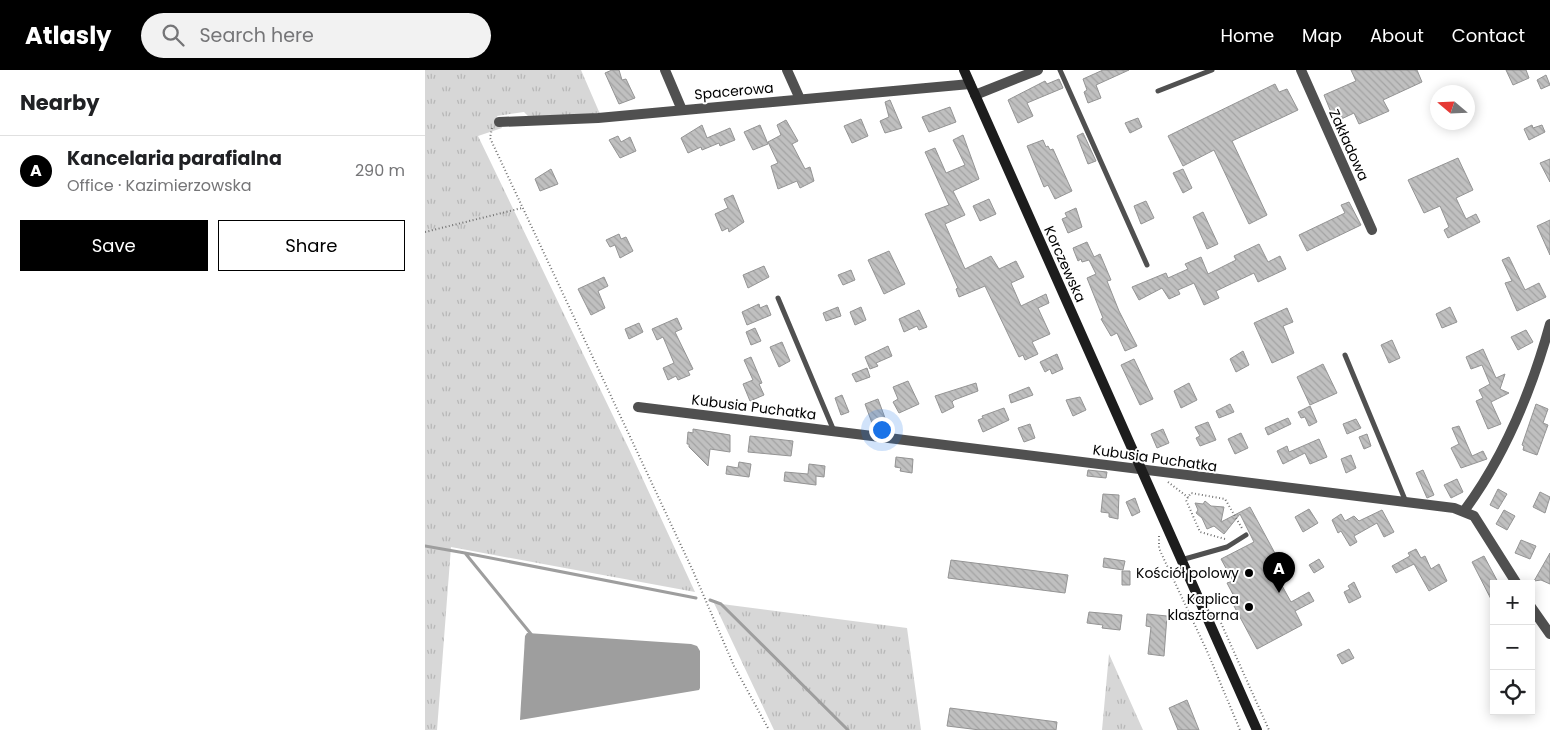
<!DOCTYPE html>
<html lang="en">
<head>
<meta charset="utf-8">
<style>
  body { margin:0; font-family:Poppins,sans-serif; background:#f2f2f2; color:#202124 }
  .controls { position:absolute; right:15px; bottom:15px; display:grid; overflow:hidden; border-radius:0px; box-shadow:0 2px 12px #0003 }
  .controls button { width:45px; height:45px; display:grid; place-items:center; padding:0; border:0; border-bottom:1px solid #e0e0e0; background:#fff; color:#202124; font:25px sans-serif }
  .compass { position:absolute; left:1005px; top:15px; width:45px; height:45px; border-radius:50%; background:#fff; box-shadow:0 2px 12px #0003; rotate:289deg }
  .you { position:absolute; left:456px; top:359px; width:18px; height:18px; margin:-12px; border:4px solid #fff; border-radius:50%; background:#1a73e8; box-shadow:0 0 0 8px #1a73e833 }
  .badge { display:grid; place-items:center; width:32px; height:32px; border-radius:50%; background:#000; color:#fff; font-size:16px; font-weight:700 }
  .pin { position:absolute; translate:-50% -41px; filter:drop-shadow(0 1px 2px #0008) }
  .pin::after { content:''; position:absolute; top:26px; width:18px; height:15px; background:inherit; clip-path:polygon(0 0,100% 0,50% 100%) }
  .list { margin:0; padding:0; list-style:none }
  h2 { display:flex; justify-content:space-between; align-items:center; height:65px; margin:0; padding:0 20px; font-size:21px }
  h2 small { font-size:16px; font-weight:400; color:#757577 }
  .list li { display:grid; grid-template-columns:32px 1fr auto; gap:15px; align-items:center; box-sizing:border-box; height:70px; padding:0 20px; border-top:1px solid #e0e0e0 }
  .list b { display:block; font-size:19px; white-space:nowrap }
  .list p { margin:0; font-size:16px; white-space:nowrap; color:#757577 }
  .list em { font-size:16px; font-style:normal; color:#757577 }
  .actions { display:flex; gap:10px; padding:15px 20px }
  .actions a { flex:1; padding:11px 0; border:1px solid #000; border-radius:0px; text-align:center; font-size:18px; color:#000 }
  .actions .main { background:#000; color:#fff }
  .icon { flex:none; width:28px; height:28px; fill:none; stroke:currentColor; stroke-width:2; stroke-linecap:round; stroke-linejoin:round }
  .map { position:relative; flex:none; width:1125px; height:660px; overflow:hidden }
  header { display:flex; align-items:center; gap:30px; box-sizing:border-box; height:70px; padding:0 25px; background:#000; color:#fff }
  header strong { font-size:24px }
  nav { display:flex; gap:28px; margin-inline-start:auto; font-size:18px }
  .search { width:350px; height:45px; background:#f2f2f2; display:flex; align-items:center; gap:12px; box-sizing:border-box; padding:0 18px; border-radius:28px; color:#757577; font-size:19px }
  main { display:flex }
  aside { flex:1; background:#fff }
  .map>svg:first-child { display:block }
  .grass { fill:url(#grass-tufts) }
  .water { fill:#9e9e9e }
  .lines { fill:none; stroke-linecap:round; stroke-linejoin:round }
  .stream { stroke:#9e9e9e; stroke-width:3 }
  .building { fill:url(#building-back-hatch); stroke:#949494 }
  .path { stroke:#727272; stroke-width:2; stroke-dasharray:1 2.5; stroke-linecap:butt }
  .lane { stroke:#505050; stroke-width:5 }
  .street { stroke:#505050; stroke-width:10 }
  .secondary { stroke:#1d1d1d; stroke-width:10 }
  .poi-dot { fill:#000; stroke:#fff; stroke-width:2 }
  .labels { text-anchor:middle; stroke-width:4; stroke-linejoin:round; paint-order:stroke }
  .street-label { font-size:14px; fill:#000; stroke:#fff }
  .poi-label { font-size:14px; fill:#000; stroke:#fff; text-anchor:end }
</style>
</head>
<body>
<header>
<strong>Atlasly</strong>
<div class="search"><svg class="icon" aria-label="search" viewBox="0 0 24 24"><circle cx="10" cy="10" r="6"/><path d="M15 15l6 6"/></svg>Search here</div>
<nav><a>Home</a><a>Map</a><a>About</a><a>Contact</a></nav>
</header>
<main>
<aside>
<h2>Nearby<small></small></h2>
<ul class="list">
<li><span class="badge">A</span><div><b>Kancelaria parafialna</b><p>Office · Kazimierzowska</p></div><em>290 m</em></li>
</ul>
<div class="actions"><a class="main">Save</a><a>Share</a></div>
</aside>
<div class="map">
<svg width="1125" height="660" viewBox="0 0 1125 660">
  <defs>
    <pattern id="grass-tufts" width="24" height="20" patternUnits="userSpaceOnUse" patternTransform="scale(1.25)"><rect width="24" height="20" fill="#d7d7d7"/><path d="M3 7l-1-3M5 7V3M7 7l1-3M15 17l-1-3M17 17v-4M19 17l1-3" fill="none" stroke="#b7b7b7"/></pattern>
    <pattern id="building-back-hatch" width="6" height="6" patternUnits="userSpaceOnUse" patternTransform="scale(1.25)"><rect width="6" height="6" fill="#c0c0c0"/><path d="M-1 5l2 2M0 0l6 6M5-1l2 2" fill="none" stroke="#a3a3a3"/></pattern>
  </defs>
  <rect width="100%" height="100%" fill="#fff"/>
  <!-- grass -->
  <path class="grass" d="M0 0H156L175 44 105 48 99 42 72 46 77 58 53 66 204 379 270 522 26 477 12 660H0Z
    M289 533 482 558 496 660H349Z
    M684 584 718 660H677Z"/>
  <!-- water -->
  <path class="water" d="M102 563 266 574 272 576 275 581V618L274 620 95 650 100 566Z"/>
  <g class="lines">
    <!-- stream -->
    <path class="stream" d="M0 476 40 483 106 564
      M40 483 271 528
      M285 530 296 534 423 660"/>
  </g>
  <!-- building -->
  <path class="building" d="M187 0H194L197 10 201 9 210 28 194 34 180 3Z
    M678 0H704L671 15 676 28 663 33 659 22 662 20 658 9Z
    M926 0H992L997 12 958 30 964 41 934 54 929 43 910 52 899 25 931 11Z
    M1081 0H1101L1104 8 1088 15Z
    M1121 5 1125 15 1116 19 1112 10Z
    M634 9 638 18 602 33 608 46 593 53 583 30 620 11 622 14Z
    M850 14 854 22 862 19 873 40 807 71 842 145 824 154 789 80 758 96 743 66Z
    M465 30 477 58 460 63 455 51 464 47 460 32Z
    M525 37 531 52 504 62 497 47Z
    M713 48 717 57 705 63 700 53Z
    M436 49 443 66 427 73 419 56Z
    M361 50 373 71 367 74 380 99 385 97 389 111 375 118 372 111 353 119 346 96 353 93 343 72 356 65 352 55Z
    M277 55 282 68 305 58 310 70 295 76 294 73 277 80 276 77 263 83 256 68Z
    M335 55 343 74 328 80 319 62Z
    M1107 55 1108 58 1117 55 1120 62 1104 70 1099 59Z
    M658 63 671 91 663 94 652 66Z
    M538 65 554 109 528 121 540 145 520 154 540 199 566 186 574 199 591 191 599 207 586 213 596 236 621 224 624 233 613 238 625 264 607 272 613 284 600 290 598 285 594 287 560 216 534 227 531 219 533 218 500 144 524 135 500 82 510 78 521 103 540 95 528 70Z
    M193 66 196 72 205 67 211 81 195 88 184 70Z
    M618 70 621 77 623 76 625 80 628 79 647 121 630 129 623 115 619 117 602 76Z
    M1033 88 1048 120 1031 128 1041 149 1051 144 1055 152 1023 168 1019 160 1024 157 1015 136 999 143 983 110Z
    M1125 89V112L1115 93Z
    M126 99 133 114 115 121 110 109Z
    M758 99 767 118 758 123 748 103Z
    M308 125 319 152 304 162 303 158 297 161 290 144 303 138 299 129Z
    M564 129 571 144 555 151 548 136Z
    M721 131 729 148 716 154 709 136Z
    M924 132 936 155 882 181 874 165 920 143 916 135Z
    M651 138 657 157 643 163 637 149 642 147 640 143Z
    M778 142 793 174 782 179 768 147Z
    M1125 150V185L1112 156Z
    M194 164 196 169 201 167 208 181 195 188 190 175 185 177 181 170Z
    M662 172 669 187 675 184 686 210 682 211 694 241 712 276 700 281 692 263 686 266 676 249 678 248 662 208 671 204 664 190 657 192 656 189 653 191 649 181 648 178Z
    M834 174 843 192 855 186 861 199 833 212 829 203 791 221 794 228 779 235 769 213 753 220 755 224 744 229 737 218 714 230 707 217 741 203 743 208 763 199 760 194 776 187 783 204 811 190 809 186Z
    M464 181 480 214 459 224 443 190Z
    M1084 187 1100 220 1114 213 1121 227 1092 241 1080 213 1087 211 1077 190Z
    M339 196 344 207 323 218 318 205Z
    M426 200 430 210 418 215 413 205Z
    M179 207 183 216 173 221 180 238 166 245 153 219Z
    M334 234 335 238 342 235 346 245 322 255 317 242Z
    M413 237 416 246 401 251 398 243Z
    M436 237 441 250 430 255 425 242Z
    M1025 237 1032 252 1017 258 1011 244Z
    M862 238 868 252 858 256 869 283 847 293 829 253Z
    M494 240 502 257 494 260 492 256 479 262 474 249Z
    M252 248 257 259 250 262 268 299 263 301 265 305 253 310 251 306 243 310 238 298 249 293 238 267 232 270 227 259Z
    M214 253 218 262 204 269 200 259Z
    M330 258 336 271 326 275 321 262Z
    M1101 260 1108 272 1093 280 1086 267Z
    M967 270 975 288 964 293 956 275Z
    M357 272 365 291 354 297 345 277Z
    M463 276 467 286 451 293 453 296 445 299 440 287Z
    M1058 279 1071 308 1080 304 1075 319 1084 323 1066 332 1076 354 1063 359 1051 331 1058 328 1054 320 1065 314 1057 295 1046 299 1041 287Z
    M818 281 824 295 811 302 805 289Z
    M632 284 638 299 627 304 625 299 620 302 615 292Z
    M326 287 337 313 334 314 339 325 325 331 318 314 328 310 319 290Z
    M709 289 728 329 715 335 696 295Z
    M898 294 912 323 885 335 872 307Z
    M442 298 445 307 431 312 427 304Z
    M483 311 494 334 474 343 468 332 473 329 468 317Z
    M551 313 553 321 529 330 527 332 529 337 517 343 510 326Z
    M764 313 772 330 756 338 749 321Z
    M604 317 608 325 586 333 584 325Z
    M417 325 424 342 416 345 410 328Z
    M655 327 661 340 648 346 641 330Z
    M453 329 460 348 447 353 440 334Z
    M805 334 809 342 794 348 791 341Z
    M1111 334 1123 339 1118 353 1123 355 1112 385 1098 380 1099 376 1097 375Z
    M885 336 892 352 884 356 880 347 876 348 873 342Z
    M579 338 584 350 558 362 553 350 558 348 557 346Z
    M863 348 866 354 843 365 840 358Z
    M931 349 936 358 922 364 918 354Z
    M783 352 791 370 775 376 771 368 775 366 770 357Z
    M605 354 610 368 599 372 593 358Z
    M1034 356 1047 386 1058 381 1062 389 1036 398 1026 378 1034 374 1027 358Z
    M268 359 305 365V382L285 379 283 396 264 377V374H262L263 362 268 363Z
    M738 359 744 373 732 378 726 364Z
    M816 363 823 378 810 384 803 369Z
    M942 364 946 376 939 379 934 367Z
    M325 366 368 371 366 386 323 382Z
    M894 369 902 387 885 394 880 383 858 394 852 381 862 376 864 382Z
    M926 385 931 398 921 403 916 389Z
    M471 387 488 389 487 403 475 401 476 398 470 397Z
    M314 392 326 394 324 407 301 404 302 396 313 398Z
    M384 394 400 396 399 407 391 406V415L359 411 360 402 383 404Z
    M663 400 682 402 681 408 662 406Z
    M998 400 1009 425 1002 428 991 403Z
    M1032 409 1038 422 1026 428 1019 415Z
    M1073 419 1082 424 1073 439 1065 435Z
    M1115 422 1125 427 1120 443 1108 437Z
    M678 424 694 425 693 449 684 447V443L676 442Z
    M710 428 715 442 707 446 701 432Z
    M780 431 786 436 799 437 796 452 825 437 852 487 840 494 851 514 855 512 866 532 884 522 889 531 870 541 877 555 832 579 809 536 813 534 802 513 808 511 796 489 829 472 815 444 799 464 789 456 782 459 777 448 771 443 773 440 770 433 778 434Z
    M884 439 893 453 878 462 870 447Z
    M957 440 969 462 959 467 952 453 929 466 932 472 925 476 916 461 913 463 907 450 916 444 920 451 929 446 934 451Z
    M1079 440 1090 446 1082 460 1071 454Z
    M1096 470 1111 476 1105 489 1090 483Z
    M991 479 996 488 1000 486 1006 499 1014 494 1022 511 1004 521 989 494 971 503 967 496 985 486 983 483Z
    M1125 483V514L1116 510 1109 511Z
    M1059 486 1074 514H1069V535L1047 492Z
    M679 488 700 491 698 500 678 497Z
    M894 489 899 497 889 503 884 495Z
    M526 490 643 505 640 523 523 508Z
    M697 501H705V515H697Z
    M929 512 936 527 924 533 919 522 925 519 923 516Z
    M664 542 697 545 695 560 677 558 678 555 662 553Z
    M722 544 742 546 739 586 723 584 726 557 721 556Z
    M924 579 929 588 917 594 912 585Z
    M762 630 774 660H753L744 638Z
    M525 638 632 652 631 660H555L522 656Z"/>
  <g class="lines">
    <!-- path -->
    <path class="path" d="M67 58 65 68 268 501 309 596 344 660
      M0 162 97 138
      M743 412 764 428
      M734 466V478L737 485 782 581 815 660
      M800 469 775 462 761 430 766 423 800 429 818 460
      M796 553 844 660"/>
    <!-- lane -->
    <path class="lane" d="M635 0 722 195
      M733 21 787 0
      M353 228 409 361
      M920 285 981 432
      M756 490 802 477 821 465"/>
    <!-- street -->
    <path class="street" d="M240 0 257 40
      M362 0 375 29
      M876 0 947 160
      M550 25 613 0
      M74 52 173 48 545 14
      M213 337 1029 438 1049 446 1092 514
      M1039 441C1080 386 1107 319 1125 254
      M1106 537 1125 564"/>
    <!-- secondary -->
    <path class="secondary" d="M539 0 832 660"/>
  </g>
  <!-- markers -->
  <g class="poi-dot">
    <circle cx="824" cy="503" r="5"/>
    <circle cx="824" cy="537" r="5"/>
  </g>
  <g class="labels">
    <!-- street labels -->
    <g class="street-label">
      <text transform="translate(309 21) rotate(-5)" y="5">Spacerowa</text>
      <text transform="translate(924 75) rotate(66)" y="5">Zakładowa</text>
      <text transform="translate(640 194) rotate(66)" y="5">Korczewska</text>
      <text transform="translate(329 337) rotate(7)" y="5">Kubusia Puchatka</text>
      <text transform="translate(730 388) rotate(8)" y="5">Kubusia Puchatka</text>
    </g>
    <!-- poi labels -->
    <g class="poi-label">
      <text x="814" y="508">Kościół polowy</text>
      <text x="814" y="534">Kaplica<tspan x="814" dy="16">klasztorna</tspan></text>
    </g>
  </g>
</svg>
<div class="controls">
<button>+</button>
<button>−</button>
<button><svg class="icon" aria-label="locate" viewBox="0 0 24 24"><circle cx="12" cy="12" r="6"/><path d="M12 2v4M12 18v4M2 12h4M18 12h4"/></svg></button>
</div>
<svg class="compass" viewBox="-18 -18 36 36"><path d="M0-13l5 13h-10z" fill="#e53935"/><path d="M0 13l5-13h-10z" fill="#757577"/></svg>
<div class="you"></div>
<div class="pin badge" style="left:854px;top:523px">A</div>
</div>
</main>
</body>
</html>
